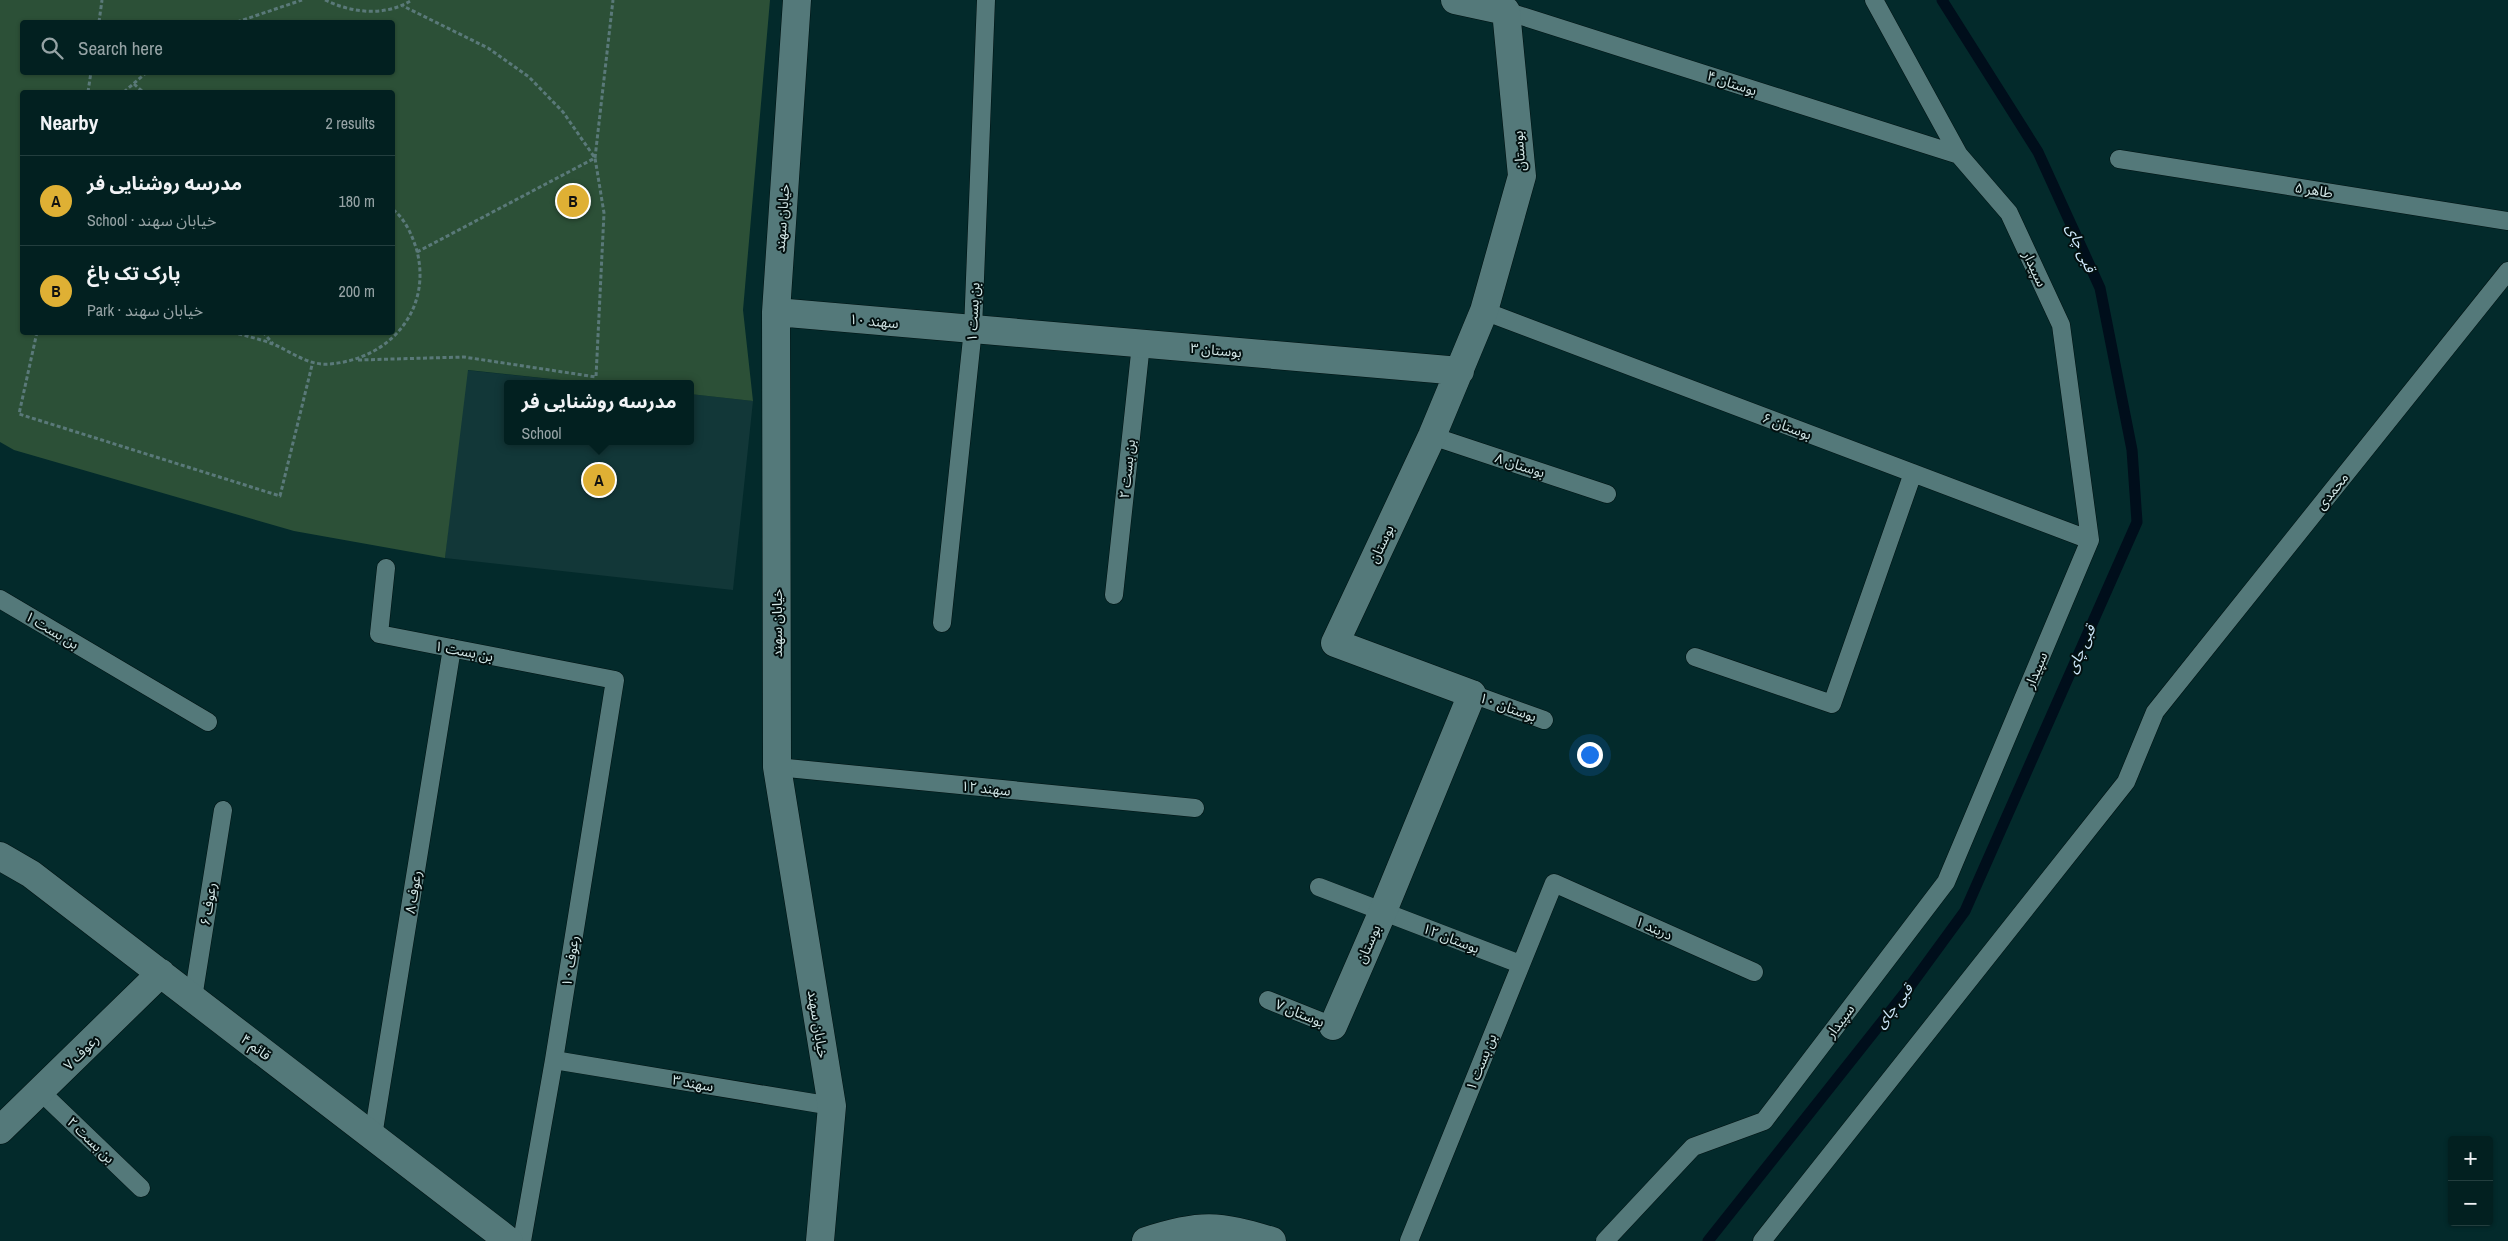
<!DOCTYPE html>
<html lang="en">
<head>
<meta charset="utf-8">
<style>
  body { margin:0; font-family:"Archivo Narrow","Noto Sans Arabic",sans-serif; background:#0c2829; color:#f1f3f6 }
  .controls { position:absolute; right:15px; bottom:15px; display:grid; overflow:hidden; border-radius:5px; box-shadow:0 1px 4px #0004 }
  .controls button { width:45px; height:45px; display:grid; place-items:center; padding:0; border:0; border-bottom:1px solid #233e3e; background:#022020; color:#f1f3f6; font:25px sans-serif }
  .you { position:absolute; left:1589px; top:754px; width:18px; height:18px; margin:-12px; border:4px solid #fff; border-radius:50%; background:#1a73e8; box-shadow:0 0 0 8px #1a73e833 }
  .badge { display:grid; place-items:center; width:32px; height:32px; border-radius:50%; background:#dfb034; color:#111; font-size:16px; font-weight:700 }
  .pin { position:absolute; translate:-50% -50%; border:2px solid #fff; box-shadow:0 1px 5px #0006 }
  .popup { position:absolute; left:504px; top:380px; width:190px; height:65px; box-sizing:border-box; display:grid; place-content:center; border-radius:5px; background:#022020; filter:drop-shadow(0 1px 4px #0005); font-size:16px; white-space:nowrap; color:#96a3a5 }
  .popup b { font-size:19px; color:#f1f3f6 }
  .popup::after { content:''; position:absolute; left:50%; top:100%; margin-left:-10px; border:10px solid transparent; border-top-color:#022020 }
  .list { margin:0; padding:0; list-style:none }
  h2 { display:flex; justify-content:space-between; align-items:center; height:65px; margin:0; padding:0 20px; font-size:21px }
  h2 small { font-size:16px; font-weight:400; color:#96a3a5 }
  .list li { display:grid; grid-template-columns:32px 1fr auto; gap:15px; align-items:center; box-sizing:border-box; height:90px; padding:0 20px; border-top:1px solid #233e3e }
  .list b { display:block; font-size:19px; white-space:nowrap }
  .list p { margin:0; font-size:16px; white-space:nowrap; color:#96a3a5 }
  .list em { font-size:16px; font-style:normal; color:#96a3a5 }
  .icon { flex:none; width:28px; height:28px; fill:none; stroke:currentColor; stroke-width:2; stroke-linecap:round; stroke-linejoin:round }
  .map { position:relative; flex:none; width:2508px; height:1241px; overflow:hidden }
  .search { position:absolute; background:#022020; box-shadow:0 1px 4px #0004; left:20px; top:20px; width:375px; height:55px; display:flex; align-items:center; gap:12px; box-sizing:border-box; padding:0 18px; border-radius:5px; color:#96a3a5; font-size:19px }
  .panel { position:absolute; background:#022020; box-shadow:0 1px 4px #0004; left:20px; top:90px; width:375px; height:245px; border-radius:5px }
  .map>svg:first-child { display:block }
  .built { fill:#123738 }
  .green { fill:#2c5037; fill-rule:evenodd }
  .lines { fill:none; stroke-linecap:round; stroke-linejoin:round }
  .stream { stroke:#000e1b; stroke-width:11 }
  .service-casing { stroke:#001212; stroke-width:19 }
  .minor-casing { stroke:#001212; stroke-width:29 }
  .path { stroke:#5a7979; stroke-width:3; stroke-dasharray:4 2.5; stroke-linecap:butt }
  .service { stroke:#54797a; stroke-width:18 }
  .minor { stroke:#54797a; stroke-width:28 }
  .labels { text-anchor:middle; stroke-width:4; stroke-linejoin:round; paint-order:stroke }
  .street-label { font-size:14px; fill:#d1e5e5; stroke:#031010 }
  .water-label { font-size:15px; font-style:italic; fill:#cee8fb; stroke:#031010 }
</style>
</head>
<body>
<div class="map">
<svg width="2508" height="1241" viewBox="0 0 2508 1241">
  <rect width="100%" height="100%" fill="#032a2b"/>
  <!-- built -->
  <path class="built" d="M465 370 598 384H508V441H690V394L753 401 733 590 445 558Z"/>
  <!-- green -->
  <path class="green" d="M0 0H770L743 310 753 401 690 394V384H598L468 370 445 558 294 531 14 450 0 442ZM22 22H392V72H22ZM22 92H392V332H22Z"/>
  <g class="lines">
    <!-- stream -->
    <path class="stream" d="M1708 1241 1908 989 1965 911 2137 522 2132 450 2100 288 2038 152 1942 0"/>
    <!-- service casing -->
    <g class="service-casing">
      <path id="service" d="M1506 11 1959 155
        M2119 159 2508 221
        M1484 311 2090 540
        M1432 436 1607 494
        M386 568 379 634 615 680 554 1060 522 1241
        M1114 595 1141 344
        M0 599 208 722
        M942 623 973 329 986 0
        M1695 657 1832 704 1913 473
        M1472 694 1544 720
        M777 767 1195 808
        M1319 887 1520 964
        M193 998 223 810
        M1268 1000 1333 1026
        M554 1060 832 1106
        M41 1092 141 1188
        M373 1136 452 648
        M1409 1241 1554 883 1754 972
        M1605 1241 1693 1147 1764 1121 1946 882 2090 540 2061 325 2009 213 1959 155 1874 0
        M1762 1241 2126 782 2155 712 2508 271"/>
    </g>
    <!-- minor casing -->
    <g class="minor-casing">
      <path id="minor" d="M797 0 776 312 777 767 832 1106 820 1241
        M776 312 1460 371
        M0 856 31 874 509 1241
        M1333 1026 1383 911 1472 694 1335 643 1432 436 1484 311 1522 176 1506 11 1455 0
        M0 1130 161 973
        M1146 1241C1201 1223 1218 1225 1272 1241"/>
    </g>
    <!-- path -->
    <path class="path" d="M325 0C352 13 385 17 412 0
      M99 22 102 0
      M237 22 302 0
      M134 84 143 92
      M88 92 91 72
      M124 92 147 72
      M417 252 595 158 613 0
      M37 332 19 414 280 496 313 361
      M232 332C246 336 260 339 273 344 292 352 308 366 330 364 389 359 432 311 417 251 413 237 405 218 392 209
      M263 332 273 344
      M358 360 464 357 596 377 604 213 595 158 563 112 529 77 488 48 403 6"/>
    <!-- service -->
    <use href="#service" class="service"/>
    <!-- minor -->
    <use href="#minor" class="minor"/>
  </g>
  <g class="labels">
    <!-- street labels -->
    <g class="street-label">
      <text transform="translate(1732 83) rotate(18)" y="5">بوستان ۴</text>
      <text transform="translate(1519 151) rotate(-94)" y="5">بوستان</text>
      <text transform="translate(2314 190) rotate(9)" y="5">طاهر ۵</text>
      <text transform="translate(782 218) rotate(-86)" y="5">خیابان سهند</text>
      <text transform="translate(2035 269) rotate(65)" y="5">سپیدار</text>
      <text transform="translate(973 312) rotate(-87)" y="5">بن بست ۱</text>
      <text transform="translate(874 321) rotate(5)" y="5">سهند ۱۰</text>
      <text transform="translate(1216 350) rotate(5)" y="5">بوستان ۳</text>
      <text transform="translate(1787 426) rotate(21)" y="5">بوستان ۶</text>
      <text transform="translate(1520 465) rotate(18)" y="5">بوستان ۸</text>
      <text transform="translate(1127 469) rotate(-84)" y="5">بن بست ۲</text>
      <text transform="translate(2332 491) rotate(-51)" y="5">محمدی</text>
      <text transform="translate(1381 544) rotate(-65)" y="5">بوستان</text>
      <text transform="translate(777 623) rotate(-90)" y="5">خیابان سهند</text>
      <text transform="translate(52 630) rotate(31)" y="5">بن بست ۱</text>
      <text transform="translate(464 651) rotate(11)" y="5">بن بست ۱</text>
      <text transform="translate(2036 670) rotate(-67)" y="5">سپیدار</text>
      <text transform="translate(1508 707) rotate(20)" y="5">بوستان ۱۰</text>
      <text transform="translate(986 788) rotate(6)" y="5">سهند ۱۲</text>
      <text transform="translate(413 892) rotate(-81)" y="5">رعوف ۸</text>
      <text transform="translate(208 904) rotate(-81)" y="5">رعوف ۶</text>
      <text transform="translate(1654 928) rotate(24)" y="5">دربند ۱</text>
      <text transform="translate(1451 938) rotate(21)" y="5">بوستان ۱۲</text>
      <text transform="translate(1368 944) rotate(-66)" y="5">بوستان</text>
      <text transform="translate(570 961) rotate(-81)" y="5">رعوف ۱۰</text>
      <text transform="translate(1300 1013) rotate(22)" y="5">بوستان ۷</text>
      <text transform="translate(1840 1021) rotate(-53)" y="5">سپیدار</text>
      <text transform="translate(818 1024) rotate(81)" y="5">خیابان سهند</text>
      <text transform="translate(256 1047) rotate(37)" y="5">قائم ۴</text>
      <text transform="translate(81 1052) rotate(-45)" y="5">رعوف ۷</text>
      <text transform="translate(1481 1062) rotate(-68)" y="5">بن بست ۱</text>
      <text transform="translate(693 1083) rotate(10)" y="5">سهند ۳</text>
      <text transform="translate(91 1140) rotate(44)" y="5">بن بست ۲</text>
    </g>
    <!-- water labels -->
    <g class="water-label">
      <text transform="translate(2081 248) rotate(66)" y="5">قبی چای</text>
      <text transform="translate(2081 649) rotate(-66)" y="5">قبی چای</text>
      <text transform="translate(1894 1006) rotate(-52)" y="5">قبی چای</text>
    </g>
  </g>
</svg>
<div class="controls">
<button>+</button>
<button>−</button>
</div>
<div class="you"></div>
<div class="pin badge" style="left:599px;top:480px">A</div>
<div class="popup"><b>مدرسه روشنایی فر</b>School</div>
<div class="pin badge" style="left:573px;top:201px">B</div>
<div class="search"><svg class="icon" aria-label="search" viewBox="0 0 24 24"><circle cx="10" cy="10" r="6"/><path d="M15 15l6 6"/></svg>Search here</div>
<section class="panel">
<h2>Nearby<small>2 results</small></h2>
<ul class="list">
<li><span class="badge">A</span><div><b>مدرسه روشنایی فر</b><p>School · خیابان سهند</p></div><em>180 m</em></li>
<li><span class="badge">B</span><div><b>پارک تک باغ</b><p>Park · خیابان سهند</p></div><em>200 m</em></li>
</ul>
</section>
</div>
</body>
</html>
